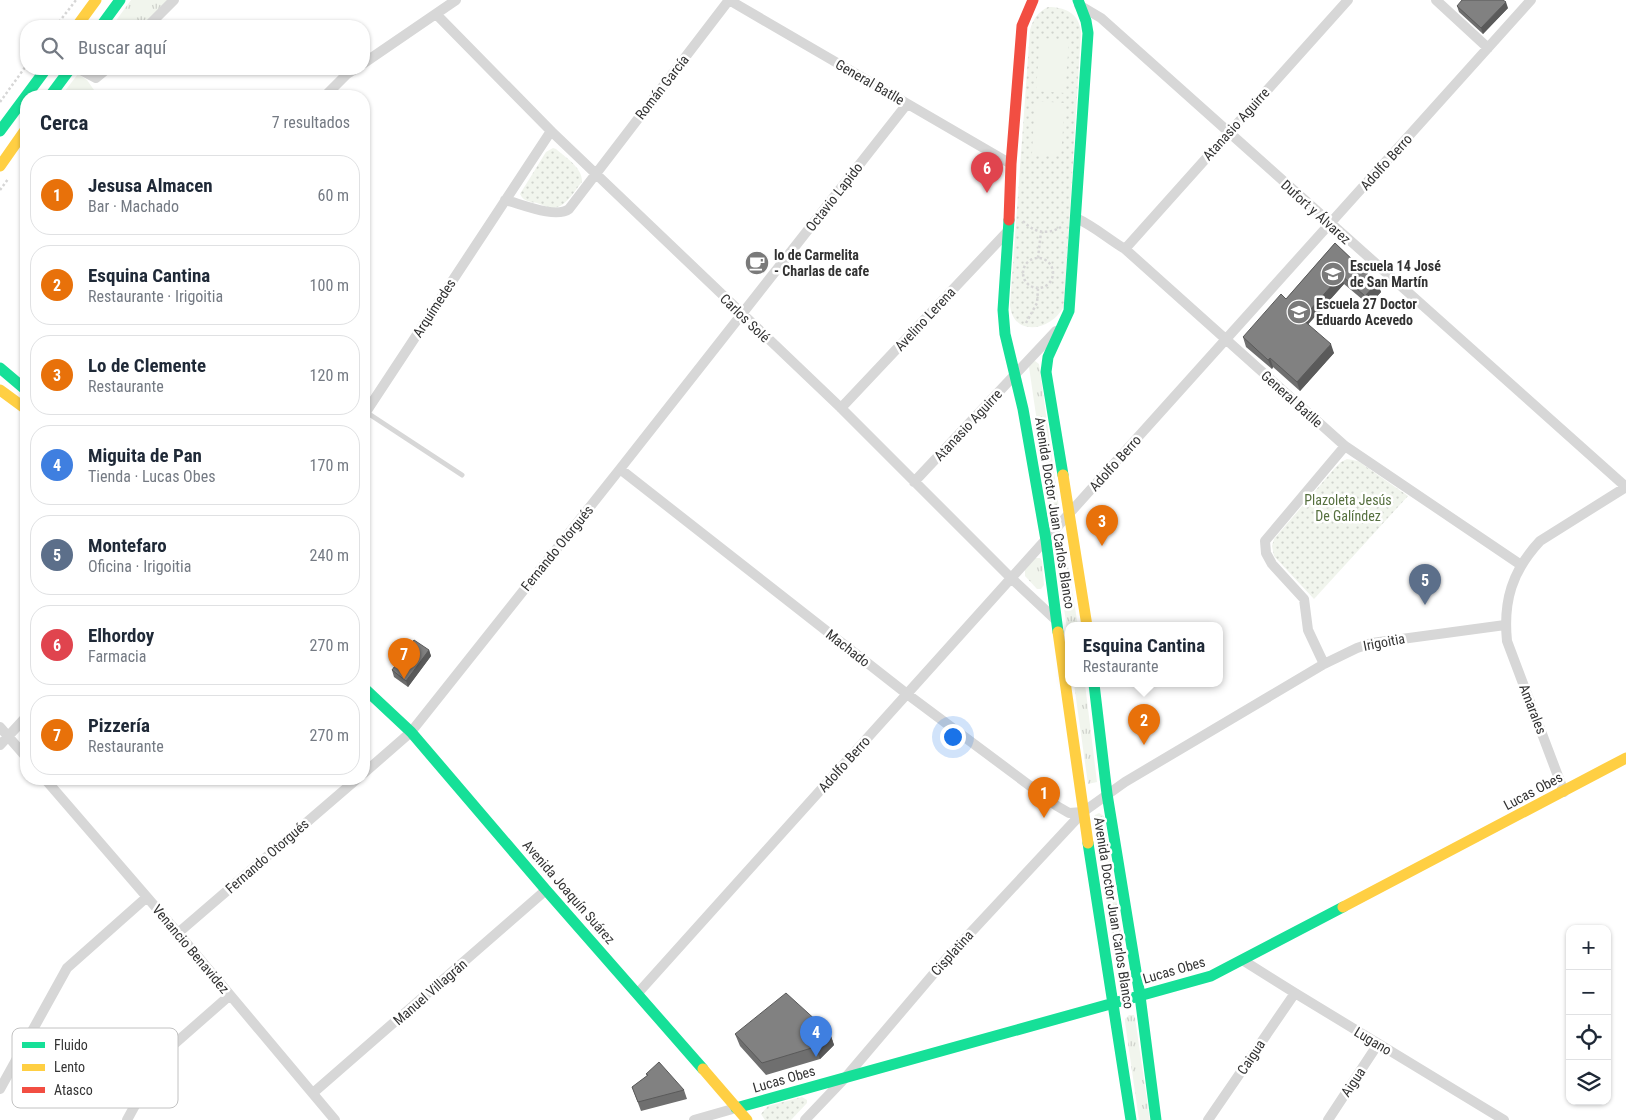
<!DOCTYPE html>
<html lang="es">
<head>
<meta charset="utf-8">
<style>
  body { margin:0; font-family:"Roboto Condensed",sans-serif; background:#f6f6f7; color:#1f2937 }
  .controls { position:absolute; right:15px; bottom:15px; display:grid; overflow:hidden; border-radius:10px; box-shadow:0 1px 4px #0004 }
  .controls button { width:45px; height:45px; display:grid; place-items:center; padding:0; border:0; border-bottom:1px solid #e0e1e3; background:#fff; color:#1f2937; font:25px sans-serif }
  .you { position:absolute; left:952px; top:736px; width:18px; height:18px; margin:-12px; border:4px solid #fff; border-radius:50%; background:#1a73e8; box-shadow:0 0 0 8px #1a73e833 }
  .badge { display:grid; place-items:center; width:32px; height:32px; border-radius:50%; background:#2563eb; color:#fff; font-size:16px; font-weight:700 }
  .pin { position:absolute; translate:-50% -41px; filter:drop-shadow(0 1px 2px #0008) }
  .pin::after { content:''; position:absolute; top:26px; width:18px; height:15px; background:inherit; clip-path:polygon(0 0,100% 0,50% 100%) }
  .popup { position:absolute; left:1065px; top:622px; width:158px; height:65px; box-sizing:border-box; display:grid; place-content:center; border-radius:10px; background:#fff; filter:drop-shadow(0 1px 4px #0005); font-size:16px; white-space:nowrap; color:#747a83 }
  .popup b { font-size:19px; color:#1f2937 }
  .popup::after { content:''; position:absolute; left:50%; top:100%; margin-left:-10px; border:10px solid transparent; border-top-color:#fff }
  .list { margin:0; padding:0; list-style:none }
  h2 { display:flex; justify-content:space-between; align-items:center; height:65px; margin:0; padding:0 20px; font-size:21px }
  h2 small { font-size:16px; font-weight:400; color:#747a83 }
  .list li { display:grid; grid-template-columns:32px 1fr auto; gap:15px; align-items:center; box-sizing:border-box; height:80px; margin:0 10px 10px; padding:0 10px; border:1px solid #e0e1e3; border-radius:20px }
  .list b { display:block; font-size:19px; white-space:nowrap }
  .list p { margin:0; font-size:16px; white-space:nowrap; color:#747a83 }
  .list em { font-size:16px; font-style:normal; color:#747a83 }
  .icon { flex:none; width:28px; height:28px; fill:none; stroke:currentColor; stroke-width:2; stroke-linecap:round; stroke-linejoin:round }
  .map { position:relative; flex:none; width:1626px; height:1120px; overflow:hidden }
  .search { position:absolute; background:#fff; box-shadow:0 1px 4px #0004; left:20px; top:20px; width:350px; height:55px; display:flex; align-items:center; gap:12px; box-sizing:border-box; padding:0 18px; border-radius:20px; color:#747a83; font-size:19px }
  .panel { position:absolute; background:#fff; box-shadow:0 1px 4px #0004; left:20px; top:90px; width:350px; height:695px; border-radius:20px }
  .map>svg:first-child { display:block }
  .grass { fill:url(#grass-tufts) }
  .park { fill:url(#park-dots) }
  .pitch { fill:#f1f5ed }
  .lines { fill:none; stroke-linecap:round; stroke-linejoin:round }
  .path { stroke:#d6d6d6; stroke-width:2.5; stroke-dasharray:2.5 2.5; stroke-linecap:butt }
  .lane { stroke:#d7d7d7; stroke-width:5 }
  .street { stroke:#d7d7d7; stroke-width:10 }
  .fast { stroke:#16e098; stroke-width:11 }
  .slow { stroke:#ffcf43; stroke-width:11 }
  .jam { stroke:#f24e42; stroke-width:11 }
  .wall { fill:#6f6f6f }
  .shaded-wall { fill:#5a5a5a }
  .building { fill:#818181; stroke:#5a5a5a }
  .labels { text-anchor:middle; stroke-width:5; stroke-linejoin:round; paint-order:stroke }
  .street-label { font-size:14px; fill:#333; stroke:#fff }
  .poi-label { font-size:14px; font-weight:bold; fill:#333; stroke:#fff; text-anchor:start }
  .park-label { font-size:14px; fill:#56703f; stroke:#fff }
  .key { fill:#fff; stroke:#c2c2c2; stroke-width:1 }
  .key-label { font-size:14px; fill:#333 }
</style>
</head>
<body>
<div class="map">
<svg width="1626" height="1120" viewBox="0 0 1626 1120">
  <defs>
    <pattern id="grass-tufts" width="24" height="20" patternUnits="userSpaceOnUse" patternTransform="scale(1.25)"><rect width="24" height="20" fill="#f1f5ed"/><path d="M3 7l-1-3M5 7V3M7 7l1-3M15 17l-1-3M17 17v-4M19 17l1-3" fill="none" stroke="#cfd2cc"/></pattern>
    <pattern id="park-dots" width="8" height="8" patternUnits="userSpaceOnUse" patternTransform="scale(1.25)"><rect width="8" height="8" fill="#f1f5ed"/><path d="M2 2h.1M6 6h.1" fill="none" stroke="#cfd2cc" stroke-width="1.8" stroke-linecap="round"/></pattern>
  </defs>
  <rect width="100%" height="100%" fill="#fff"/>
  <!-- grass -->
  <path class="grass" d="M131 0H169L143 26H112Z
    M78 74 87 80 94 90 88 96H61Z
    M1035 361 1039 364 1059 508 1055 514 1050 511 1029 367 1032 362Z
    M1064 541 1078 626H1069V643L1055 546Z
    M1035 558H1040L1042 561 1044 585 1041 589H1037L1025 576V570Z
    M1074 684H1085L1097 782 1088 784Z
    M1099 813 1104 816 1128 980 1124 984 1119 982 1094 818 1095 815Z
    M1129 1015H1134L1135 1018 1150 1120H1139L1125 1022V1019Z"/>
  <!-- park -->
  <path class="park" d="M1048 7C1065 7 1079 13 1081 32L1064 306C1052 331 1013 338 1010 305L1030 30C1033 19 1038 12 1048 7Z
    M553 148 556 149C565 157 583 168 582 182 575 190 565 209 552 208 547 207 542 205 537 203 530 202 523 201 520 194L546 152Z
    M1347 459 1358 461 1408 496 1314 599 1274 556 1272 546 1274 539 1334 469 1341 462Z
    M802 1097 807 1100V1103L791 1120H765L761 1114 768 1106Z"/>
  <!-- pitch -->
  <path class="pitch" d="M1040 38 1069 40 1065 93 1036 91Z
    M1035 101 1065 103 1061 155 1032 154Z"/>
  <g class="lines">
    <!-- path -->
    <path class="path" d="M56 26 76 0
      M0 102 26 66
      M0 190 8 179
      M1023 221C1034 233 1048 235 1061 227
      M1023 273a15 15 0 1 1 30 0a15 15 0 1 1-30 0Z
      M1038 258 1041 232
      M1026 323 1037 303 1038 289"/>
    <!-- lane -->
    <path class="lane" d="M366 412 462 475"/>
    <!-- street -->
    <path class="street" d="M729 0 1011 164
      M1436 0 1488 48
      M1079 5 1101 18 1626 487
      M436 14 551 131 841 408 1011 578 1056 620
      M148 26 174 0
      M364 63 456 0
      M79 69 96 78 107 69
      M325 96 347 74 355 69
      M505 200C521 204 556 219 569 209L729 0
      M1076 218C1094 226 1108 239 1125 249L1345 446 1521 565
      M1125 249 1348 0
      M841 408 1009 230
      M364 415 551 131
      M620 469 907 694 1057 806 1069 813 1083 812
      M914 482 1056 331
      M1324 664 1308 630 1304 599 1272 564 1266 553 1265 541 1345 446
      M0 727 26 757
      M0 745 26 717
      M364 773 411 732 620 469 907 104
      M45 779 178 933 335 1120
      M1564 792 1507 641C1503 601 1512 571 1540 541L1626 487
      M178 933 357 779
      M1244 961 1295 993 1504 1120
      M638 993 1531 0
      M0 1089 67 968 147 897
      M313 1093 546 890
      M127 1120 162 1056 172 1046 229 996
      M694 1120 736 1108
      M805 1120 845 1078 947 958 1083 812 1125 782 1324 664 1357 648 1372 643 1505 625
      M1208 1120 1295 993
      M1328 1120 1378 1044"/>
    <!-- fast -->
    <path class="fast" d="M101 26 120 0
      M50 96 70 69
      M0 131 46 69
      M1009 220 1003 310 1005 334 1023 409 1046 540 1058 632
      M0 368 26 390
      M1063 475 1046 372 1048 357 1069 311 1088 33 1086 21 1078 0
      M1094 684 1107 794 1140 996 1156 1120
      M364 688 411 732 546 890 703 1069
      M1088 843 1131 1120
      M736 1108 1211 976 1343 907"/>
    <!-- slow -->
    <path class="slow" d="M77 26 96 0
      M0 166 26 129
      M0 390 26 409
      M1063 475 1087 626
      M1058 632 1088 843
      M1343 907 1626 758
      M703 1069 747 1120"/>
    <!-- jam -->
    <path class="jam" d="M1009 220 1011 164 1022 26 1033 0"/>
  </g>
  <!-- wall -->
  <path class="wall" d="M1457 6 1508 8 1483 34 1459 12Z
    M1335 243 1377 283 1381 292 1369 305 1344 284 1308 324 1334 353 1300 391 1273 367 1272 369 1246 347 1243 337 1286 299Z
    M429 650 431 656 408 687 394 677 392 670Z
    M830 1033 834 1045 820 1059 766 1075 740 1046 735 1034Z
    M646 1074 684 1090 687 1099 641 1111 632 1087 647 1076Z"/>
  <!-- shaded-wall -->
  <path class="shaded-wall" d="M1506 2 1508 8 1483 34 1481 28Z
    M1341 275 1344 284 1305 328 1302 319Z
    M1377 283 1381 292 1369 305 1365 296Z
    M1331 344 1334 353 1300 391 1297 382Z
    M1270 358 1273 367 1272 369 1268 360Z
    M429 650 431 656 408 687 406 681Z
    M830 1033 834 1045 820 1059 815 1047Z"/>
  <!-- building -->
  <path class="building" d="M1462 0H1503L1506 2 1481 28 1457 6Z
    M1335 243 1377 283 1365 296 1341 275 1302 319 1331 344 1297 382 1270 358 1268 360 1243 337 1281 294 1286 299Z
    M414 640 429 650 406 681 392 670Z
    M786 993 830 1033 815 1047 762 1063 735 1034Z
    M659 1062 684 1090 638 1102 632 1087 648 1075 646 1074Z"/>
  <!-- icons -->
  <defs>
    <g id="cafe-disc" transform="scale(1.25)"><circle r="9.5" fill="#7a7a7a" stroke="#fff"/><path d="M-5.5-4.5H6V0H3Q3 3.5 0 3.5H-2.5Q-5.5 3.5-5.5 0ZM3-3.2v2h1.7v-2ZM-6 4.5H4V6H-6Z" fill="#fff"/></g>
    <g id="school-disc" transform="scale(1.25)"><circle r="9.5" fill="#7a7a7a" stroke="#fff"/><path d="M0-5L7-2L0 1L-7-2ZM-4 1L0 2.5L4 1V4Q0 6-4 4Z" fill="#fff"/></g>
  </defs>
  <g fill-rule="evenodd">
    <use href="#cafe-disc" x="757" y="263"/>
    <use href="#school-disc" x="1333" y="274"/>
    <use href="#school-disc" x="1299" y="312"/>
  </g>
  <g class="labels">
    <!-- street labels -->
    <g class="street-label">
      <text transform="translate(870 82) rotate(30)" y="5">General Batlle</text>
      <text transform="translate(662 87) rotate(-52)" y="5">Román García</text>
      <text transform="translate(1236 124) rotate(-48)" y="5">Atanasio Aguirre</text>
      <text transform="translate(1386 162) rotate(-48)" y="5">Adolfo Berro</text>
      <text transform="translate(834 197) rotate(-52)" y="5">Octavio Lapido</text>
      <text transform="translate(1316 212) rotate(42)" y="5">Dufort y Álvarez</text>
      <text transform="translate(434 308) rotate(-57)" y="5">Arquímedes</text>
      <text transform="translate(745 318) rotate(44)" y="5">Carlos Solé</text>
      <text transform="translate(925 319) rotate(-47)" y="5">Avelino Lerena</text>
      <text transform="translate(1292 399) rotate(42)" y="5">General Batlle</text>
      <text transform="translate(968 425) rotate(-47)" y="5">Atanasio Aguirre</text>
      <text transform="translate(1115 463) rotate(-48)" y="5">Adolfo Berro</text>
      <text transform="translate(1055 513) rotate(81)" y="5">Avenida Doctor Juan Carlos Blanco</text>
      <text transform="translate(557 548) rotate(-51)" y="5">Fernando Otorgués</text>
      <text transform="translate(1384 642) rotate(-11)" y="5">Irigoitia</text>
      <text transform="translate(848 648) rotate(38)" y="5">Machado</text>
      <text transform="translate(1533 709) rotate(69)" y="5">Amarales</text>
      <text transform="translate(844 764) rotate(-48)" y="5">Adolfo Berro</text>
      <text transform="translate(1533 791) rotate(-28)" y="5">Lucas Obes</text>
      <text transform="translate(267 856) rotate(-41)" y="5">Fernando Otorgués</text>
      <text transform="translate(569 892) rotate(49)" y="5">Avenida Joaquín Suárez</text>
      <text transform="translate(1114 913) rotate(81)" y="5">Avenida Doctor Juan Carlos Blanco</text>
      <text transform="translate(191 949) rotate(50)" y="5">Venancio Benavidez</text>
      <text transform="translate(952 953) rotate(-48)" y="5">Cisplatina</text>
      <text transform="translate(1174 970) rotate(-16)" y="5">Lucas Obes</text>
      <text transform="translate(430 992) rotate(-41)" y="5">Manuel Villagrán</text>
      <text transform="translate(1373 1041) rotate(31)" y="5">Lugano</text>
      <text transform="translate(1251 1057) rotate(-56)" y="5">Caigua</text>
      <text transform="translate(784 1079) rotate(-16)" y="5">Lucas Obes</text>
      <text transform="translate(1353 1082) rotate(-56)" y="5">Aigua</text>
    </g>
    <!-- poi labels -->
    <g class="poi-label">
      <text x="774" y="260">lo de Carmelita<tspan x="774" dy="16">- Charlas de cafe</tspan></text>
      <text x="1350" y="271">Escuela 14 José<tspan x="1350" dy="16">de San Martín</tspan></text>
      <text x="1316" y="309">Escuela 27 Doctor<tspan x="1316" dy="16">Eduardo Acevedo</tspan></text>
    </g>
    <!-- park labels -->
    <g class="park-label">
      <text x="1348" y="505">Plazoleta Jesús<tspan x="1348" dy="16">De Galíndez</tspan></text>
    </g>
  </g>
  <!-- legend -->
  <rect x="12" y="1028" width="166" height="80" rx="8" class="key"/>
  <rect x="22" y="1042" width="23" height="6" fill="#16e098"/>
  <rect x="22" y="1064" width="23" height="7" fill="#ffcf43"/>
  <rect x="22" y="1087" width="23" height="6" fill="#f24e42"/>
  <g class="key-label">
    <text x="54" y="1050">Fluido</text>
    <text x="54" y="1072">Lento</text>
    <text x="54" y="1095">Atasco</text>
  </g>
</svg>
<div class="controls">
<button>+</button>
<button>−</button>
<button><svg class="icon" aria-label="locate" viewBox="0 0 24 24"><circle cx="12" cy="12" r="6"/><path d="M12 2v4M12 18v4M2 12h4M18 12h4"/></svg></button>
<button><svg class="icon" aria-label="layers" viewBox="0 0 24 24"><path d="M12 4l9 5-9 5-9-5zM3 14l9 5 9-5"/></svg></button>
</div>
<div class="you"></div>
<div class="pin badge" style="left:1044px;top:818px;background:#e8710a">1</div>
<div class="pin badge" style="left:1144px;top:745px;background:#e8710a">2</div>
<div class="popup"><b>Esquina Cantina</b>Restaurante</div>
<div class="pin badge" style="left:1102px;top:546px;background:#e8710a">3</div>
<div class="pin badge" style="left:816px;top:1057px;background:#3f7fe0">4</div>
<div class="pin badge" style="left:1425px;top:605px;background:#5c6f8a">5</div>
<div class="pin badge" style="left:987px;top:193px;background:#e0444e">6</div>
<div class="pin badge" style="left:404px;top:679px;background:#e8710a">7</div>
<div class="search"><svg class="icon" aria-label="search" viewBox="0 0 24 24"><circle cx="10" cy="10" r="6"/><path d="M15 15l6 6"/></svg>Buscar aquí</div>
<section class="panel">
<h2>Cerca<small>7 resultados</small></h2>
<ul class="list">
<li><span class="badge" style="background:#e8710a">1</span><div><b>Jesusa Almacen</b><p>Bar · Machado</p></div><em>60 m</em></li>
<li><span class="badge" style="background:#e8710a">2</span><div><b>Esquina Cantina</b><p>Restaurante · Irigoitia</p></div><em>100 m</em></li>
<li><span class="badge" style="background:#e8710a">3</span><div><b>Lo de Clemente</b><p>Restaurante</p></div><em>120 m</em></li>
<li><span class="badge" style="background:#3f7fe0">4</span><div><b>Miguita de Pan</b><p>Tienda · Lucas Obes</p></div><em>170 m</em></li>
<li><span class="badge" style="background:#5c6f8a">5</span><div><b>Montefaro</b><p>Oficina · Irigoitia</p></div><em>240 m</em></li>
<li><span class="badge" style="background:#e0444e">6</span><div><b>Elhordoy</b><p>Farmacia</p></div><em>270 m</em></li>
<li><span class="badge" style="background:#e8710a">7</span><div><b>Pizzería</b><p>Restaurante</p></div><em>270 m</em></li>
</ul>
</section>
</div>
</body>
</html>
